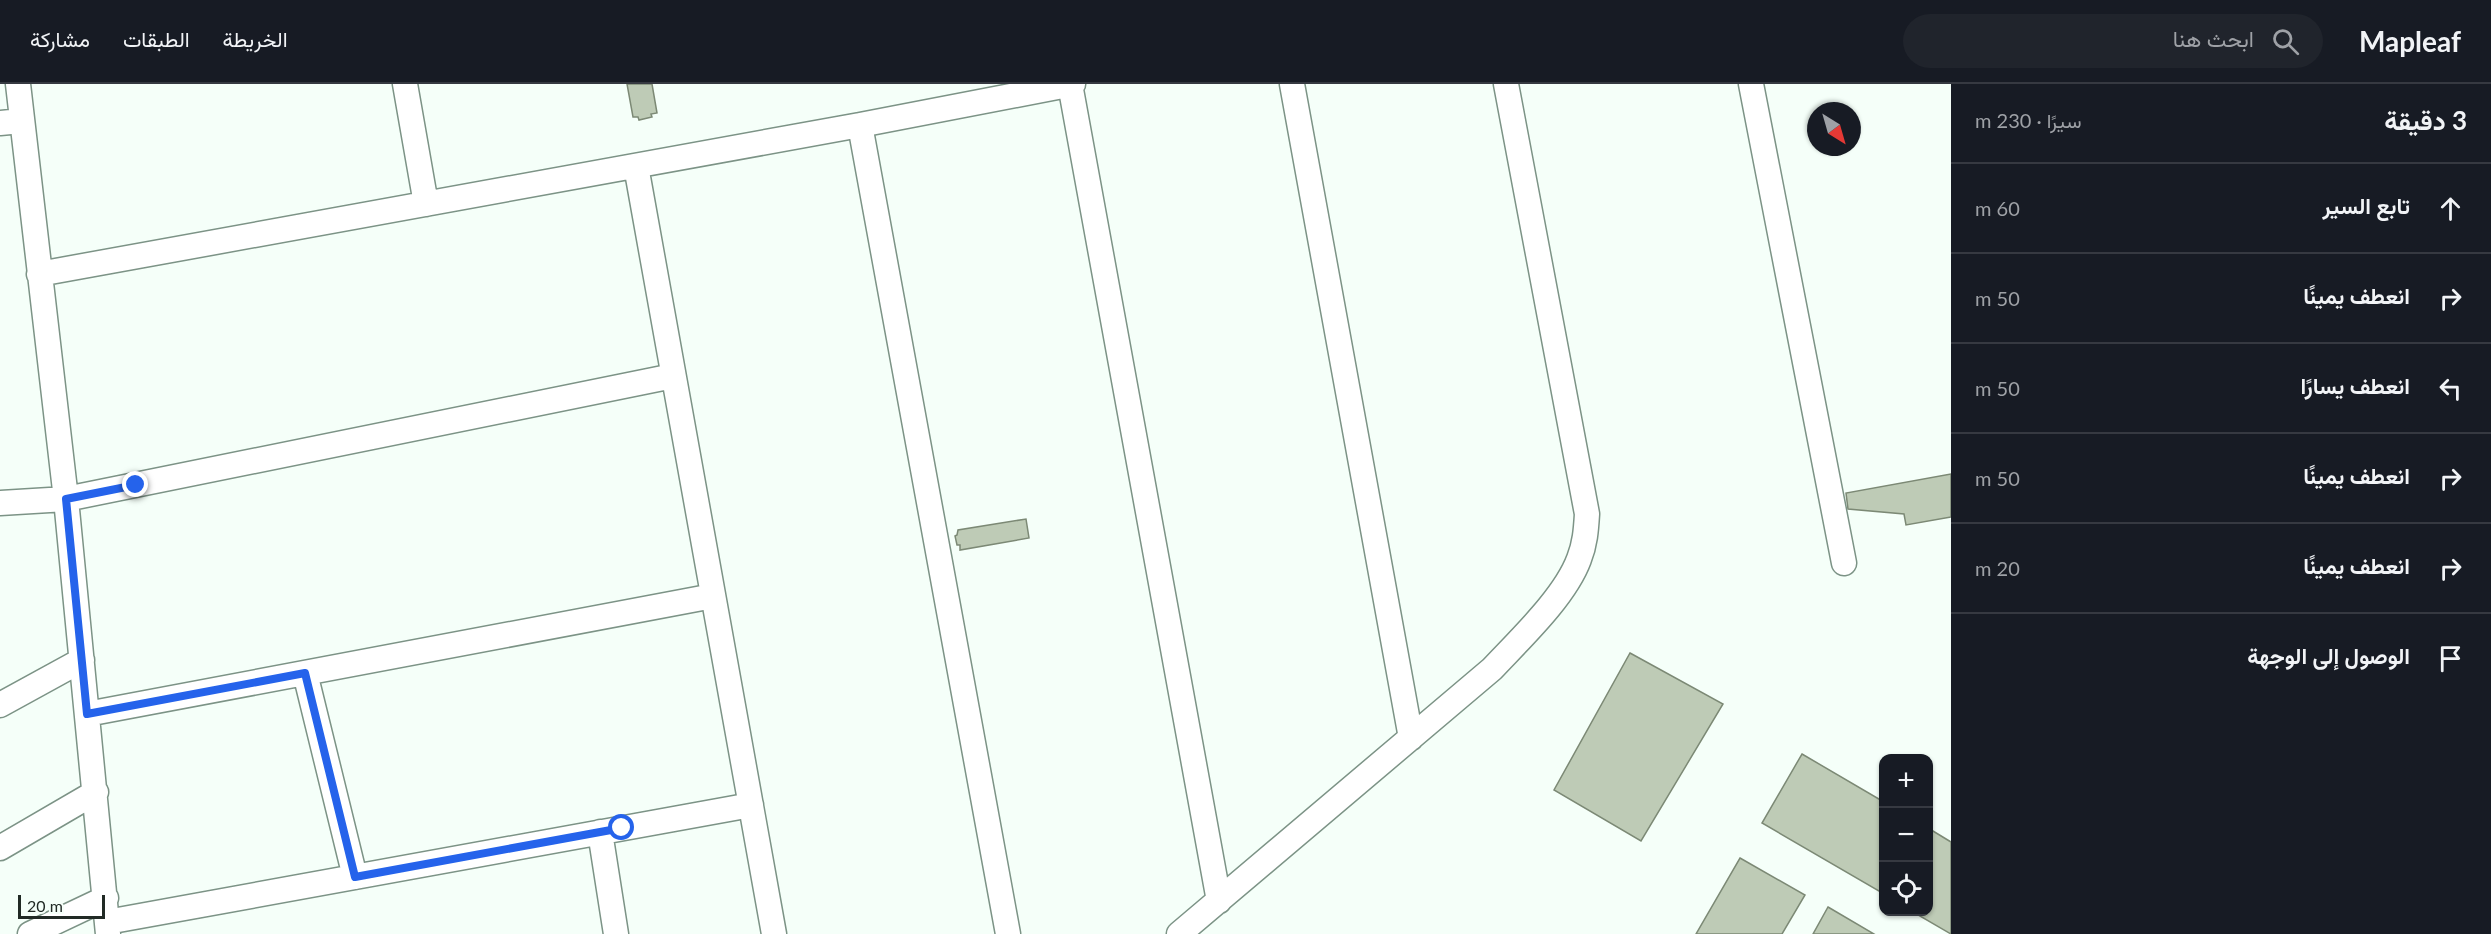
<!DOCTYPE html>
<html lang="ar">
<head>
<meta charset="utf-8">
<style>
  body { margin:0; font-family:Lato,Vazirmatn,sans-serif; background:#20242c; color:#f1f3f6; direction:rtl }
  .controls { position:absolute; right:18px; bottom:18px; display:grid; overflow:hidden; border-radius:12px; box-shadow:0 2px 4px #0004 }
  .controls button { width:54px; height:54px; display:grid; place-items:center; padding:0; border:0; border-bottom:2px solid #363941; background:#171b24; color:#f1f3f6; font:30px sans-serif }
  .compass { position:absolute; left:1807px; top:18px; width:54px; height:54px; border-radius:50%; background:#171b24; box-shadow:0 2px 4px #0004; rotate:143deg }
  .scale { position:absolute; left:18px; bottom:15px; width:87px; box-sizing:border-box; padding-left:6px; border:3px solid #212a25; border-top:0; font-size:16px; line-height:21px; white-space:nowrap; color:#212a25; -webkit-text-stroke:4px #f5fff9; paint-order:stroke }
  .stop { position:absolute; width:18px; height:18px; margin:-14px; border:4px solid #2563eb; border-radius:50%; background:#fff }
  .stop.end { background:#2563eb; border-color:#fff; box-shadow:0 2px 6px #0008 }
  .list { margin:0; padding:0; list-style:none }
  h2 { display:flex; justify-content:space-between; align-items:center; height:78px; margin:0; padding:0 24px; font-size:26px }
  h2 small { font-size:20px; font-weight:400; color:#9ea1a6 }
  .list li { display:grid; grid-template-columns:39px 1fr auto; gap:18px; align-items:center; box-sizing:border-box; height:90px; padding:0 24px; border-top:2px solid #363941 }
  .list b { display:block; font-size:22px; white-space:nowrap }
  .list em { font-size:20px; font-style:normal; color:#9ea1a6 }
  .icon { flex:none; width:33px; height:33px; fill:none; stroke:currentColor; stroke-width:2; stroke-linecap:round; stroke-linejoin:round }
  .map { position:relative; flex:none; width:1951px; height:850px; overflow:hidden; direction:ltr }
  header { display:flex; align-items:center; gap:36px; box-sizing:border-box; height:84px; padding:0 30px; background:#171b24; border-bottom:2px solid #363941 }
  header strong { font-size:28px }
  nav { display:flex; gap:33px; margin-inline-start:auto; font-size:21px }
  .search { width:420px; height:54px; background:#20242c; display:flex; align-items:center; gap:15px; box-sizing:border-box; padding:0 21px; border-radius:33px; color:#9ea1a6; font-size:22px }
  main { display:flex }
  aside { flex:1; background:#171b24 }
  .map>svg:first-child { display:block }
  .building { fill:#becbb6; stroke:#7c8975; stroke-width:1.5 }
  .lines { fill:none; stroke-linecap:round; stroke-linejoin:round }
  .street-casing { stroke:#7c9386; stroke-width:27 }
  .street { stroke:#fff; stroke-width:24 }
  .route { stroke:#2563eb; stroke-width:8 }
</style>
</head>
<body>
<header>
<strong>Mapleaf</strong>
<div class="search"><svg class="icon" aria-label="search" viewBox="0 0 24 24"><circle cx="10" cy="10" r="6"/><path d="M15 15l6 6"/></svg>ابحث هنا</div>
<nav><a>الخريطة</a><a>الطبقات</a><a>مشاركة</a></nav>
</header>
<main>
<aside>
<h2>3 دقيقة<small>سيرًا · 230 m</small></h2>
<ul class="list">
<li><svg class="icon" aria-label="ahead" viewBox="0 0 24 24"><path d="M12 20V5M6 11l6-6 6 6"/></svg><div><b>تابع السير</b></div><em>60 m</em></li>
<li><svg class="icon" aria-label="right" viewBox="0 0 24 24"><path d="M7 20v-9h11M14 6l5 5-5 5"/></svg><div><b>انعطف يمينًا</b></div><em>50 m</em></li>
<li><svg class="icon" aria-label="left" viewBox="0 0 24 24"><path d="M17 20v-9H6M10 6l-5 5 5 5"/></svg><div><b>انعطف يسارًا</b></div><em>50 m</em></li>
<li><svg class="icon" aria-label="right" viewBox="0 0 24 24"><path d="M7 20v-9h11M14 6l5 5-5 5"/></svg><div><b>انعطف يمينًا</b></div><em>50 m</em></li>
<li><svg class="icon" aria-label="right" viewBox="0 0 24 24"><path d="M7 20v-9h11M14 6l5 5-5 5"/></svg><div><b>انعطف يمينًا</b></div><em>20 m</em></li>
<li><svg class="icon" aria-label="arrive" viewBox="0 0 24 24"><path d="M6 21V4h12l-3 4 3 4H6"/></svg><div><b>الوصول إلى الوجهة</b></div></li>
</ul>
</aside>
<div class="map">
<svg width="1951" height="850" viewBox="0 0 1951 850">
  <rect width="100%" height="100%" fill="#f5fff9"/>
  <!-- building -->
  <path class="building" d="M627 0H652L657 29 651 30 652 33 639 36 638 33H633Z
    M1951 390V433L1906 441 1904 430 1848 425 1846 409Z
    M1026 435 1029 454 960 466V461H957L955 452 957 451 958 446Z
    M1630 569 1723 620 1641 757 1554 706Z
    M1802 670 1884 718V810L1762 739Z
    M1928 744 1951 758V850L1913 828H1928Z
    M1740 774 1805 811 1782 850H1696Z
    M1828 823 1874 850H1813Z"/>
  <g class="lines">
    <!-- street casing -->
    <g class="street-casing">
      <path id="street" d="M18 0 66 415 108 850
        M405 0 426 120
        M1070 0 1219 817
        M1292 0 1411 654
        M1751 0 1844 479
        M0 39 21 37
        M860 41 1008 850
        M636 82 774 850
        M39 190 860 41 1073 0
        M0 419 66 415 673 292
        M305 589 355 793
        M0 621 82 576
        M87 630 713 512
        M600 748 616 850
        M0 764 96 708
        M107 838 751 721
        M30 850 106 814
        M1179 850 1492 585C1520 555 1565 513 1579 475 1585 460 1586 446 1587 430L1506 0"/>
    </g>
    <!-- street -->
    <use href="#street" class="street"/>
  </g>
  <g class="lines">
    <!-- route -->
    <path class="route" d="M136 401 66 415 87 630 305 589 355 793 622 744"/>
  </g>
</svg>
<div class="controls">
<button>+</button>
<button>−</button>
<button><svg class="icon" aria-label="locate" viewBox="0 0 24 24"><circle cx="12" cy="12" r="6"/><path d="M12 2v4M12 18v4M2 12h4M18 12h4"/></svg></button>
</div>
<svg class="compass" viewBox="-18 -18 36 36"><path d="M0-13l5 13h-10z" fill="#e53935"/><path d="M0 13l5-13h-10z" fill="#9ea1a6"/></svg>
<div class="scale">20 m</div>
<div class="stop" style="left:622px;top:744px"></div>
<div class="stop end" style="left:136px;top:401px"></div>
</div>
</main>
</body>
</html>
